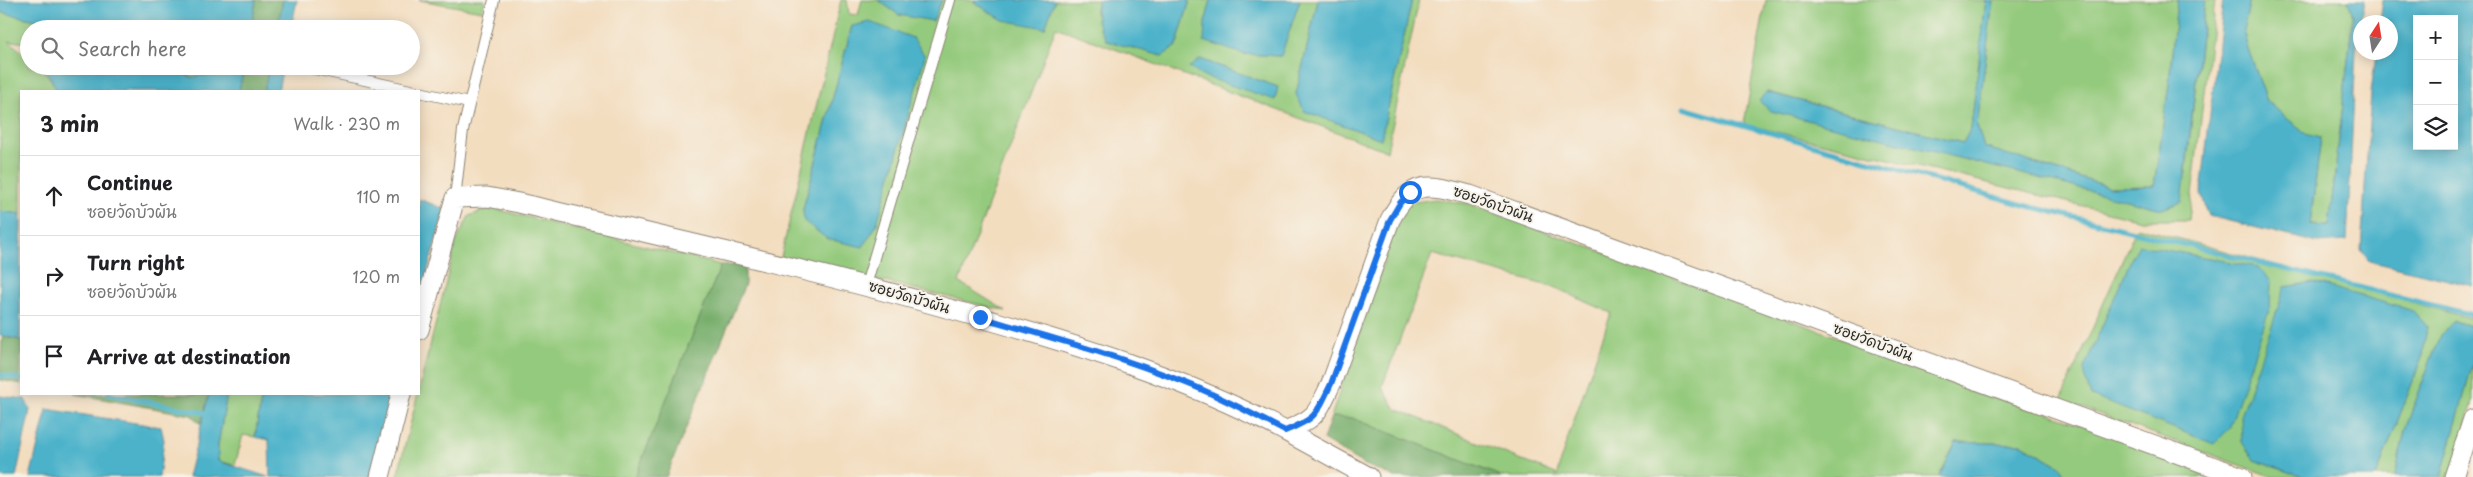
<!DOCTYPE html>
<html lang="en">
<head>
<meta charset="utf-8">
<style>
  body { margin:0; font-family:"Playpen Sans","Playpen Sans Thai",sans-serif; background:#f6f6f6; color:#202124 }
  .controls { position:absolute; right:15px; top:15px; display:grid; overflow:hidden; border-radius:0px; box-shadow:0 2px 12px #0003 }
  .controls button { width:45px; height:45px; display:grid; place-items:center; padding:0; border:0; border-bottom:1px solid #e0e0e0; background:#fff; color:#202124; font:25px sans-serif }
  .compass { position:absolute; left:2353px; top:15px; width:45px; height:45px; border-radius:50%; background:#fff; box-shadow:0 2px 12px #0003; rotate:12deg }
  .stop { position:absolute; width:15px; height:15px; margin:-11px; border:4px solid #1a73e8; border-radius:50%; background:#fff }
  .stop.end { background:#1a73e8; border-color:#fff; box-shadow:0 1px 5px #0008 }
  .list { margin:0; padding:0; list-style:none }
  h2 { display:flex; justify-content:space-between; align-items:center; height:65px; margin:0; padding:0 20px; font-size:21px }
  h2 small { font-size:16px; font-weight:400; color:#757577 }
  .list li { display:grid; grid-template-columns:32px 1fr auto; gap:15px; align-items:center; box-sizing:border-box; height:80px; padding:0 20px; border-top:1px solid #e0e0e0 }
  .list b { display:block; font-size:19px; white-space:nowrap }
  .list p { margin:0; font-size:16px; white-space:nowrap; color:#757577 }
  .list em { font-size:16px; font-style:normal; color:#757577 }
  .icon { flex:none; width:28px; height:28px; fill:none; stroke:currentColor; stroke-width:2; stroke-linecap:round; stroke-linejoin:round }
  .map { position:relative; flex:none; width:2473px; height:477px; overflow:hidden }
  .search { position:absolute; background:#fff; box-shadow:0 2px 12px #0003; left:20px; top:20px; width:400px; height:55px; display:flex; align-items:center; gap:12px; box-sizing:border-box; padding:0 18px; border-radius:28px; color:#757577; font-size:19px }
  .panel { position:absolute; background:#fff; box-shadow:0 2px 12px #0003; left:20px; top:90px; width:400px; height:305px; border-radius:0px }
  .map>svg:first-child { display:block }
  .green { fill:#94ca7d; stroke:#607a54; fill-rule:evenodd }
  .forest { fill:#77ae6c; stroke:#516c4c }
  .water { fill:#4bb2ca; stroke:#3b6e7a; fill-rule:evenodd }
  .lines { fill:none; stroke-linecap:round; stroke-linejoin:round }
  .stream { stroke:#4bb2ca; stroke-width:5 }
  .service-casing { stroke:#8f8475; stroke-width:12 }
  .minor-casing { stroke:#8f8475; stroke-width:21 }
  .service { stroke:#fff; stroke-width:10 }
  .minor { stroke:#fff; stroke-width:19 }
  .route { stroke:#1a73e8; stroke-width:6 }
  .labels { text-anchor:middle; stroke-width:4; stroke-linejoin:round; paint-order:stroke }
  .street-label { font-size:15px; fill:#2b2b2b; stroke:#f7f3e8 }
</style>
</head>
<body>
<div class="map">
<svg width="2473" height="477" viewBox="0 0 2473 477">
  <rect width="100%" height="100%" fill="#f7f3e8"/>
  <filter id="ink" filterUnits="userSpaceOnUse"><feTurbulence type="fractalNoise" baseFrequency=".02" numOctaves="2"/><feDisplacementMap in="SourceGraphic" scale="10" xChannelSelector="R" yChannelSelector="G"/><feConvolveMatrix kernelMatrix="1 2 1 2 8 2 1 2 1" color-interpolation-filters="sRGB"/></filter>
  <filter id="wash" filterUnits="userSpaceOnUse"><feTurbulence type="fractalNoise" baseFrequency=".0096" numOctaves="4" result="noise"/><feDisplacementMap in="SourceGraphic" scale="20" xChannelSelector="R" yChannelSelector="G"/><feGaussianBlur stdDeviation="1.12" result="paint"/><feColorMatrix in="noise" values="0 0 0 0 0 0 0 0 0 0 0 0 0 0 0 0 0 1.4 0 .05"/><feComposite in="paint" operator="in"/></filter>
  <g filter="url(#wash)">
    <rect width="100%" height="100%" fill="#f3ddbf"/>
    <!-- green -->
    <path class="green" d="M419 0H485L482 11Z
      M841 0H847L849 14 858 15 862 0H878L899 15 940 6 942 0H974L975 3 1049 16 1055 0H1098L1095 13 1107 41 1132 47H1176L1190 0H1211L1205 23 1243 54 1280 56 1300 0H1318L1296 94 1381 139 1412 0H1419L1387 151 1056 27 959 282 1006 311 781 257ZM852 26 804 221 803 209ZM1200 59 1277 87 1275 99Z
      M1766 0H1986L1971 128 1963 143 1767 92 2162 209 2186 173 2205 0H2215L2189 220H2141L1744 124Z
      M1993 0H2177L2169 84 2154 186 2109 187 1984 147 1977 126Z
      M2250 0H2348L2353 16 2329 226 2310 225 2321 137 2304 133 2267 101 2247 46 2243 29Z
      M0 12 76 29H29V43L9 41 29 58V66C45 66 50 78 57 91H21V214L0 211Z
      M153 66H207L208 74 192 77Z
      M1435 199 1469 204 2226 477H2066L2060 466 2022 444 1956 442 1939 477H1503L1352 418 1331 417 1392 237 1408 203ZM1432 254 1556 288 1611 313 1560 461 1558 475 1396 409 1382 387Z
      M491 208 721 265 635 477H397L456 242 469 216Z
      M2137 227 2473 319V327L2454 321 2440 335 2405 430 2395 477H2376L2423 355 2427 326 2254 460 2304 477H2273L2061 400Z
      M2473 363V402L2452 477H2441Z
      M227 394H262L255 437 243 435 235 465 218 461V445Z"/>
    <!-- forest -->
    <path class="forest" d="M256 0H283L277 29H251Z
      M244 66H269L264 91H239Z
      M721 265 745 266V284L666 477H635Z
      M2 337 21 340V384L0 380Z
      M75 394H209L201 424 191 415Z
      M1331 417 1352 418 1503 477H1395L1363 464 1323 440Z"/>
    <!-- water -->
    <path class="water" d="M0 0H256L251 29H76L0 12Z
      M283 0H297L291 29H277Z
      M878 0H942L933 21 899 15Z
      M974 0H1055L1045 28 1003 20 975 3Z
      M1098 0H1190L1176 47 1162 56 1107 41C1097 25 1094 18 1098 0Z
      M1211 0H1300L1281 56 1243 54 1204 41 1205 23Z
      M1318 0H1412L1381 139 1304 111 1296 94Z
      M1986 0H1993L1977 126 1984 147 2109 187 2154 186 2169 84 2177 0H2205L2182 202 2162 209 1771 111 1759 101 1766 92 1963 143 1971 128Z
      M2223 0H2250L2243 30 2247 46 2267 101 2304 133 2321 137 2310 225 2329 226 2353 16 2348 0H2364L2356 51 2347 241 2318 243 2209 216 2201 193Z
      M2383 0H2473V286L2369 261 2361 250 2371 92 2376 53 2390 52V22H2380ZM2417 19H2454V146H2417Z
      M870 22 913 38 925 56 877 224 863 247 827 239 804 221 803 209 852 26Z
      M1200 59 1278 87 1275 100 1206 77 1189 68Z
      M39 66H153L192 77 207 74V66H244L239 91H57L49 75Z
      M269 66H283L278 91H264Z
      M419 199 445 209 419 301Z
      M0 211 21 214 20 340 0 335Z
      M2139 245 2258 267 2271 281 2270 307 2229 429 2214 444 2091 396 2086 382 2084 368 2131 259Z
      M2313 282 2413 311 2427 326 2423 355 2376 477H2304L2254 460 2242 442 2241 416 2285 287Z
      M2454 321 2473 327V363L2441 477H2395L2405 430 2440 335Z
      M209 394H227L218 445V461L268 477H188Z
      M262 394H392L371 477H270L269 440 255 437Z
      M0 396 25 399 30 410 16 477H0Z
      M47 409 161 427 164 440 159 477H30Z
      M1956 442 2022 444 2060 466 2066 477H1939Z"/>
    <g class="lines">
      <!-- stream -->
      <path class="stream" d="M1683 108 2024 205 2473 315
        M0 375 21 379
        M108 394 210 414"/>
    </g>
  </g>
  <g filter="url(#ink)">
    <g class="lines">
      <!-- service casing -->
      <g class="service-casing">
        <path id="service" d="M310 68 415 91
          M419 92 469 103
          M455 198 463 130 494 0
          M866 285 950 0"/>
      </g>
      <!-- minor casing -->
      <g class="minor-casing">
        <path id="minor" d="M419 330 455 198 487 197 519 203C669 238 820 272 968 314 1080 346 1181 376 1285 431 1317 418 1316 415 1331 384L1390 220C1412 178 1428 184 1470 195L2242 477
          M1285 431 1369 477
          M380 477 401 394
          M2454 477 2473 419"/>
      </g>
      <!-- service -->
      <use href="#service" class="service"/>
      <!-- minor -->
      <use href="#minor" class="minor"/>
    </g>
  </g>
  <g class="lines" filter="url(#ink)">
    <!-- route -->
    <path class="route" d="M980 317C1049 337 1119 356 1186 383 1220 396 1252 414 1285 431 1317 418 1316 415 1331 384L1390 220 1400 203 1410 192"/>
  </g>
  <g class="labels">
    <!-- street labels -->
    <g class="street-label">
      <text transform="translate(1493 204) rotate(19)" y="5">ซอยวัดบัวผัน</text>
      <text transform="translate(909 297) rotate(16)" y="5">ซอยวัดบัวผัน</text>
      <text transform="translate(1873 342) rotate(20)" y="5">ซอยวัดบัวผัน</text>
    </g>
  </g>
</svg>
<div class="controls">
<button>+</button>
<button>−</button>
<button><svg class="icon" aria-label="layers" viewBox="0 0 24 24"><path d="M12 4l9 5-9 5-9-5zM3 14l9 5 9-5"/></svg></button>
</div>
<svg class="compass" viewBox="-18 -18 36 36"><path d="M0-13l5 13h-10z" fill="#e53935"/><path d="M0 13l5-13h-10z" fill="#757577"/></svg>
<div class="stop" style="left:1410px;top:192px"></div>
<div class="stop end" style="left:980px;top:317px"></div>
<div class="search"><svg class="icon" aria-label="search" viewBox="0 0 24 24"><circle cx="10" cy="10" r="6"/><path d="M15 15l6 6"/></svg>Search here</div>
<section class="panel">
<h2>3 min<small>Walk · 230 m</small></h2>
<ul class="list">
<li><svg class="icon" aria-label="ahead" viewBox="0 0 24 24"><path d="M12 20V5M6 11l6-6 6 6"/></svg><div><b>Continue</b><p>ซอยวัดบัวผัน</p></div><em>110 m</em></li>
<li><svg class="icon" aria-label="right" viewBox="0 0 24 24"><path d="M7 20v-9h11M14 6l5 5-5 5"/></svg><div><b>Turn right</b><p>ซอยวัดบัวผัน</p></div><em>120 m</em></li>
<li><svg class="icon" aria-label="arrive" viewBox="0 0 24 24"><path d="M6 21V4h12l-3 4 3 4H6"/></svg><div><b>Arrive at destination</b></div></li>
</ul>
</section>
</div>
</body>
</html>
